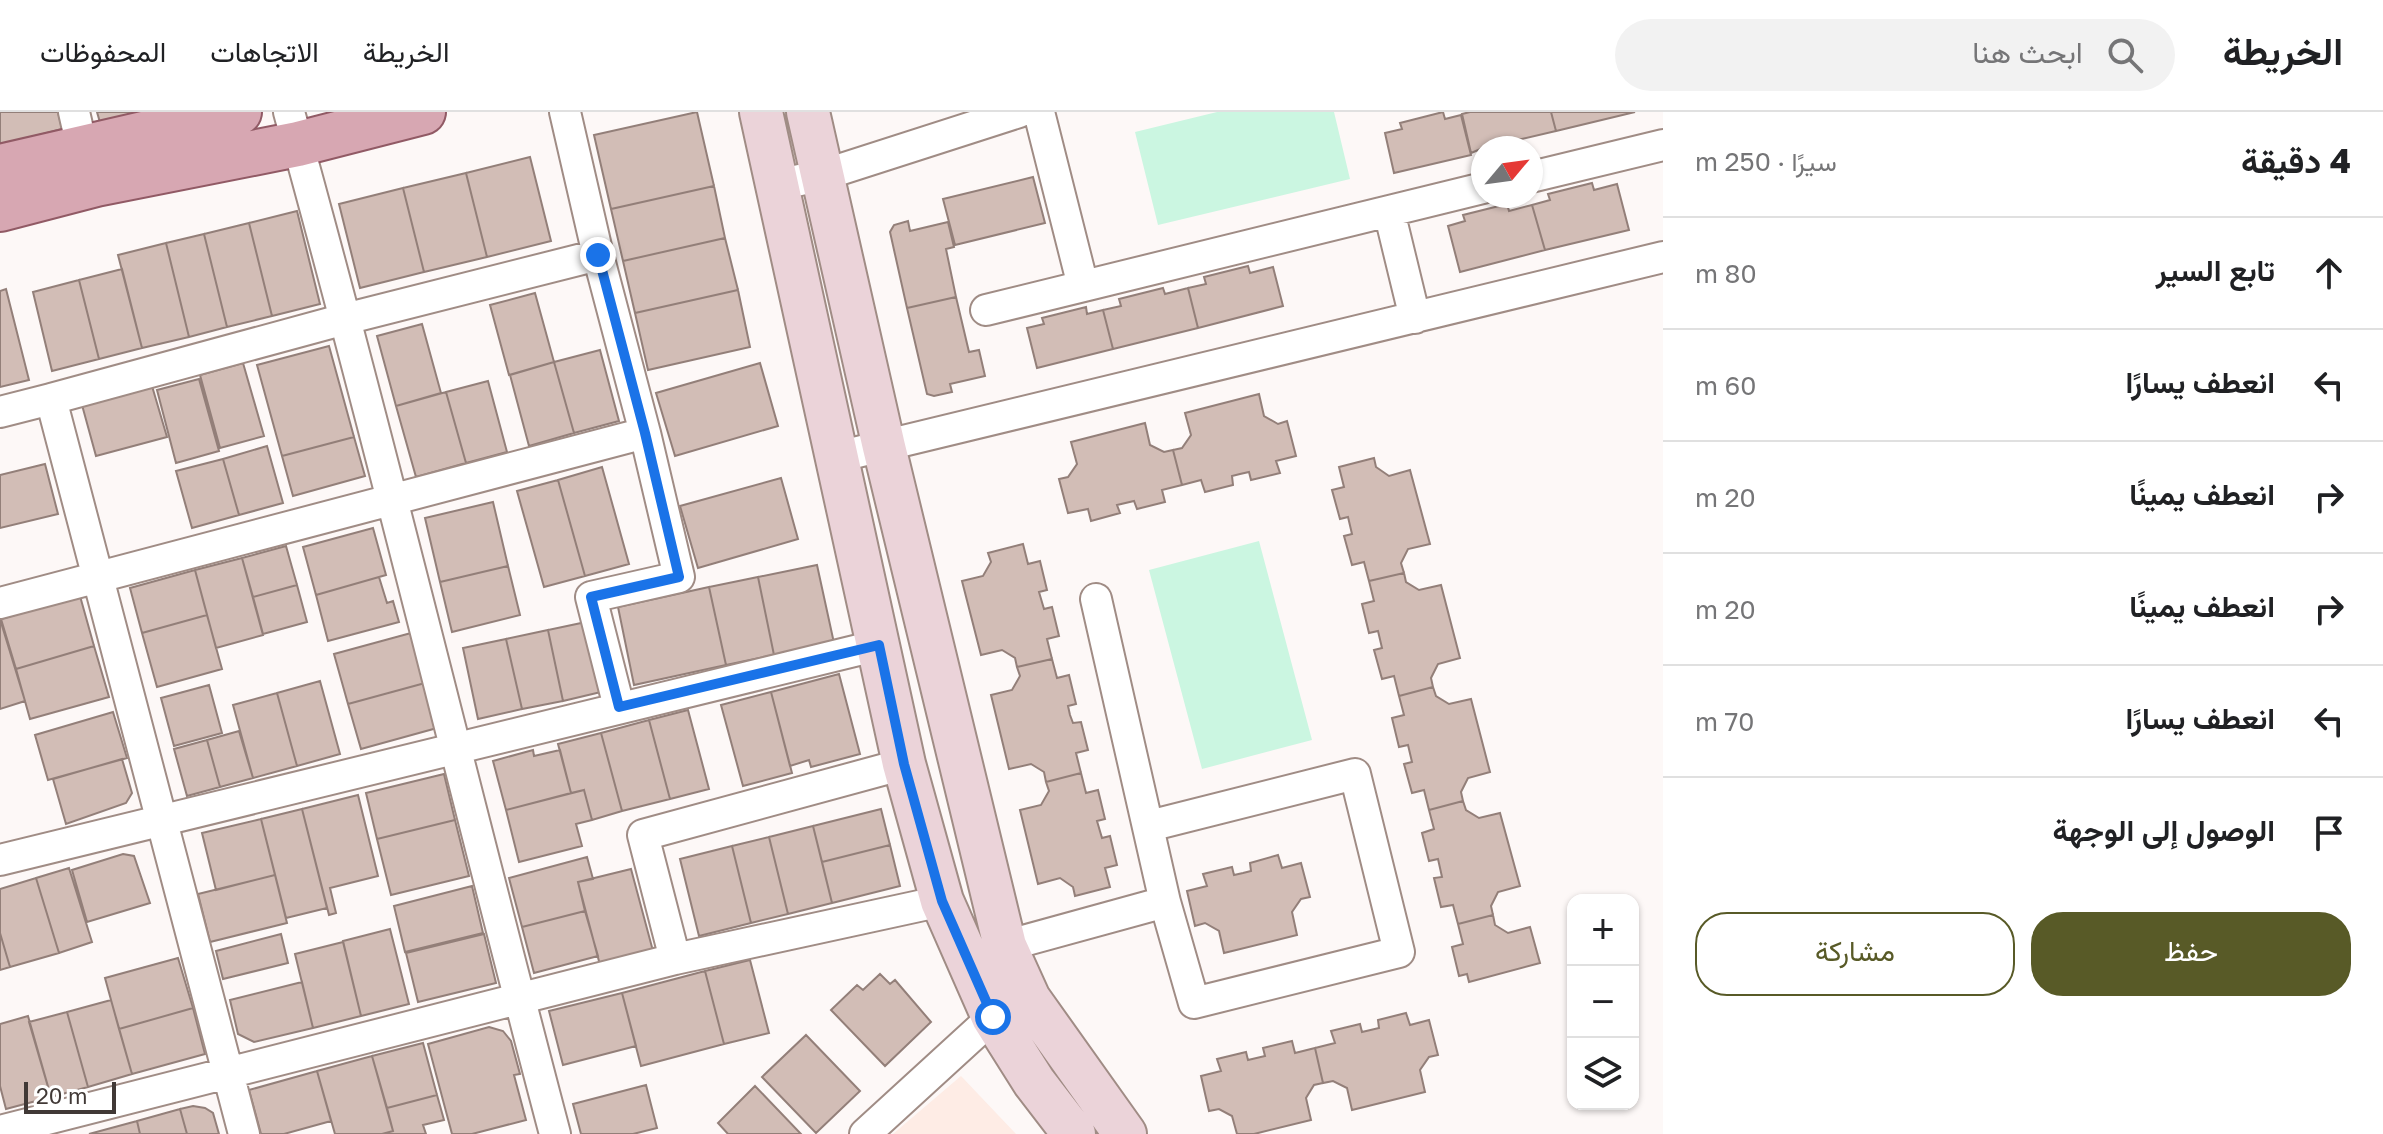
<!DOCTYPE html>
<html lang="ar">
<head>
<meta charset="utf-8">
<style>
  body { margin:0; font-family:"Golos Text",Vazirmatn,sans-serif; background:#f2f2f2; color:#202124; direction:rtl }
  .controls { position:absolute; right:24px; bottom:24px; display:grid; overflow:hidden; border-radius:16px; box-shadow:0 2px 6px #0004 }
  .controls button { width:72px; height:72px; display:grid; place-items:center; padding:0; border:0; border-bottom:2px solid #e0e0e0; background:#fff; color:#202124; font:40px sans-serif }
  .compass { position:absolute; left:1471px; top:24px; width:72px; height:72px; border-radius:50%; background:#fff; box-shadow:0 2px 6px #0004; rotate:61deg }
  .scale { position:absolute; left:24px; bottom:20px; width:92px; box-sizing:border-box; padding-left:8px; border:4px solid #413936; border-top:0; font-size:22px; line-height:28px; white-space:nowrap; color:#413936; -webkit-text-stroke:6px #fff; paint-order:stroke }
  .stop { position:absolute; width:24px; height:24px; margin:-18px; border:6px solid #1a73e8; border-radius:50%; background:#fff }
  .stop.end { background:#1a73e8; border-color:#fff; box-shadow:0 2px 8px #0008 }
  .list { margin:0; padding:0; list-style:none }
  h2 { display:flex; justify-content:space-between; align-items:center; height:104px; margin:0; padding:0 32px; font-size:34px }
  h2 small { font-size:26px; font-weight:400; color:#757577 }
  .list li { display:grid; grid-template-columns:52px 1fr auto; gap:24px; align-items:center; box-sizing:border-box; height:112px; padding:0 32px; border-top:2px solid #e0e0e0 }
  .list b { display:block; font-size:30px; white-space:nowrap }
  .list em { font-size:26px; font-style:normal; color:#757577 }
  .actions { display:flex; gap:16px; padding:24px 32px }
  .actions a { flex:1; padding:18px 0; border:2px solid #585a27; border-radius:32px; text-align:center; font-size:28px; color:#585a27 }
  .actions .main { background:#585a27; color:#fff }
  .icon { flex:none; width:44px; height:44px; fill:none; stroke:currentColor; stroke-width:2; stroke-linecap:round; stroke-linejoin:round }
  .map { position:relative; flex:none; width:1663px; height:1022px; overflow:hidden; direction:ltr }
  header { display:flex; align-items:center; gap:48px; box-sizing:border-box; height:112px; padding:0 40px; background:#fff; border-bottom:2px solid #e0e0e0 }
  header strong { font-size:38px }
  nav { display:flex; gap:44px; margin-inline-start:auto; font-size:28px }
  .search { width:560px; height:72px; background:#f2f2f2; display:flex; align-items:center; gap:20px; box-sizing:border-box; padding:0 28px; border-radius:44px; color:#757577; font-size:30px }
  main { display:flex }
  aside { flex:1; background:#fff }
  .map>svg:first-child { display:block }
  .built { fill:#feece5 }
  .green { fill:#cbf6e1 }
  .building { fill:#d2bdb6; stroke:#937f79; stroke-width:2 }
  .lines { fill:none; stroke-linecap:round; stroke-linejoin:round }
  .street-casing { stroke:#a08c85; stroke-width:34 }
  .secondary-casing { stroke:#a08c85; stroke-width:46 }
  .primary-casing { stroke:#915a65; stroke-width:48 }
  .street { stroke:#fff; stroke-width:30 }
  .secondary { stroke:#ebd3d9; stroke-width:42 }
  .primary { stroke:#d7a7b2; stroke-width:44 }
  .route { stroke:#1a73e8; stroke-width:10 }
</style>
</head>
<body>
<header>
<strong>الخريطة</strong>
<div class="search"><svg class="icon" aria-label="search" viewBox="0 0 24 24"><circle cx="10" cy="10" r="6"/><path d="M15 15l6 6"/></svg>ابحث هنا</div>
<nav><a>الخريطة</a><a>الاتجاهات</a><a>المحفوظات</a></nav>
</header>
<main>
<aside>
<h2>4 دقيقة<small>سيرًا · 250 m</small></h2>
<ul class="list">
<li><svg class="icon" aria-label="ahead" viewBox="0 0 24 24"><path d="M12 20V5M6 11l6-6 6 6"/></svg><div><b>تابع السير</b></div><em>80 m</em></li>
<li><svg class="icon" aria-label="left" viewBox="0 0 24 24"><path d="M17 20v-9H6M10 6l-5 5 5 5"/></svg><div><b>انعطف يسارًا</b></div><em>60 m</em></li>
<li><svg class="icon" aria-label="right" viewBox="0 0 24 24"><path d="M7 20v-9h11M14 6l5 5-5 5"/></svg><div><b>انعطف يمينًا</b></div><em>20 m</em></li>
<li><svg class="icon" aria-label="right" viewBox="0 0 24 24"><path d="M7 20v-9h11M14 6l5 5-5 5"/></svg><div><b>انعطف يمينًا</b></div><em>20 m</em></li>
<li><svg class="icon" aria-label="left" viewBox="0 0 24 24"><path d="M17 20v-9H6M10 6l-5 5 5 5"/></svg><div><b>انعطف يسارًا</b></div><em>70 m</em></li>
<li><svg class="icon" aria-label="arrive" viewBox="0 0 24 24"><path d="M6 21V4h12l-3 4 3 4H6"/></svg><div><b>الوصول إلى الوجهة</b></div></li>
</ul>
<div class="actions"><a class="main">حفظ</a><a>مشاركة</a></div>
</aside>
<div class="map">
<svg width="1663" height="1022" viewBox="0 0 1663 1022">
  <rect width="100%" height="100%" fill="#fdf8f7"/>
  <!-- built -->
  <path class="built" d="M961 964 1016 1022H893Z"/>
  <!-- green -->
  <path class="green" d="M1217 0H1334L1350 67 1158 113 1135 20Z
    M1259 429 1312 628 1202 657 1149 458Z"/>
  <!-- building -->
  <path class="building" d="M0 0H58L62 17 0 33Z
    M97 0H139L142 11 103 21Z
    M697 0 714 74 611 97 594 23Z
    M1443 0 1445 7 1461 3 1471 43 1394 61 1385 21 1402 17 1400 11Z
    M1470 0H1551L1556 19 1483 36 1471 41 1462 2Z
    M1551 0H1635L1556 19Z
    M530 45 551 129 487 145 466 61Z
    M466 61 487 145 424 160 403 76Z
    M1033 65 1045 111 955 133 943 87Z
    M1592 71 1594 78 1617 72 1629 118 1545 138 1532 93 1550 88 1548 82Z
    M714 74 725 126 623 149 611 97Z
    M403 76 424 160 360 176 339 92Z
    M1507 92 1509 99 1532 93 1545 138 1460 160 1448 114 1465 109 1463 103Z
    M297 99 320 192 272 204 249 111Z
    M908 109 910 119 948 110 954 135 946 137 956 185 907 196 890 120 894 113Z
    M249 111 272 204 227 215 204 122Z
    M204 122 227 215 189 225 166 131Z
    M725 126 738 178 635 201 623 149Z
    M166 131 189 225 142 236 118 143Z
    M1248 154 1250 161 1273 155 1283 194 1198 216 1188 176 1206 172 1204 165Z
    M122 157 142 236 99 247 79 168Z
    M79 168 99 247 52 259 33 180Z
    M1163 176 1165 182 1188 176 1198 216 1113 237 1103 198 1121 194 1119 187Z
    M6 177 29 268 0 275V179Z
    M738 178 750 235 648 258 635 201Z
    M535 181 554 250 509 263 490 193Z
    M956 185 969 240 979 238 985 264 950 272 952 280 934 284 927 282 907 196Z
    M1086 195 1087 202 1103 198 1113 237 1037 256 1027 216 1044 212 1042 206Z
    M422 212 441 281 396 294 377 224Z
    M329 234 354 325 282 344 257 253Z
    M600 238 619 309 574 321 554 250Z
    M554 250 574 321 529 334 510 263Z
    M243 251 264 324 220 336 200 263Z
    M760 251 778 314 675 344 656 281Z
    M199 267 219 339 176 351 157 278Z
    M488 269 507 340 466 351 446 280Z
    M152 274 167 325 96 344 82 293Z
    M446 280 466 351 416 365 396 294Z
    M1259 282 1264 304 1278 312 1287 309 1296 344 1276 349 1280 361 1251 368 1249 360 1240 362 1232 364 1233 373 1205 380 1201 368 1182 373 1173 338 1182 336 1191 323 1185 301Z
    M1145 311 1150 333 1164 340 1173 338 1182 373 1162 378 1165 390 1137 397 1134 389 1117 393 1120 401 1091 409 1088 397 1068 401 1059 367 1068 365 1077 352 1071 330Z
    M354 325 365 364 293 384 282 344Z
    M267 334 283 391 239 403 223 347Z
    M1374 346 1376 355 1389 364 1410 358 1430 432 1408 437 1401 451 1404 461 1369 469 1364 450 1352 453 1344 424 1352 422 1348 405 1340 407 1332 378 1344 375 1339 355Z
    M223 347 239 403 192 416 176 359Z
    M45 352 58 402 0 416V363Z
    M602 355 629 452 585 464 558 368Z
    M781 366 798 427 698 456 680 394Z
    M558 368 585 464 544 475 517 379Z
    M493 390 508 454 440 470 425 406Z
    M373 416 386 463 316 483 303 435Z
    M1023 432 1028 452 1040 449 1047 478 1039 480 1044 497 1052 495 1059 524 1047 527 1052 547 1017 555 1015 546 1002 538 981 543 962 469 983 464 991 450 988 441Z
    M286 434 297 473 253 485 242 446Z
    M242 446 263 523 216 536 195 458Z
    M817 453 834 531 774 543 758 465Z
    M508 454 520 503 452 520 440 470Z
    M195 458 207 503 142 521 130 476Z
    M1404 461 1406 470 1419 478 1441 473 1460 546 1438 552 1431 566 1433 575 1399 584 1394 564 1382 567 1374 538 1382 536 1378 519 1369 521 1362 492 1374 489 1369 469Z
    M379 465 387 491 393 489 399 510 328 529 316 483Z
    M758 465 774 543 726 553 709 475Z
    M297 473 307 510 263 522 253 485Z
    M709 475 726 553 634 573 618 495Z
    M80 484 94 534 16 557 1 507Z
    M207 503 222 557 157 575 142 521Z
    M0 507 25 589 0 597Z
    M586 510 601 580 563 589 548 518Z
    M548 518 563 589 522 597 506 527Z
    M411 521 425 571 348 592 334 542Z
    M506 527 522 597 478 607 463 536Z
    M94 534 109 585 30 607 16 557Z
    M1052 547 1057 566 1069 563 1076 592 1068 594 1070 603 1073 611 1081 610 1088 638 1076 641 1081 661 1046 670 1044 660 1031 652 1009 657 991 583 1012 578 1020 564 1017 555Z
    M839 562 860 642 811 655 809 648 790 654 771 580Z
    M320 569 340 642 297 654 277 581Z
    M425 571 437 616 361 637 348 592Z
    M209 573 222 621 174 634 161 586Z
    M1433 575 1436 584 1449 592 1471 587 1490 660 1468 666 1461 680 1463 689 1429 698 1424 678 1412 681 1404 652 1412 650 1408 633 1399 635 1392 606 1404 603 1399 584Z
    M771 580 792 661 743 674 721 593Z
    M277 581 297 654 253 666 233 593Z
    M688 598 709 677 670 687 649 608Z
    M113 600 127 646 48 668 35 623Z
    M649 608 670 687 622 699 601 621Z
    M239 619 253 666 220 675 207 628Z
    M601 621 622 699 592 708 584 678 571 681 558 632Z
    M207 628 220 675 187 684 174 637Z
    M533 638 534 644 560 638 571 681 506 698 493 649Z
    M122 647 132 681 126 691 66 712 53 667Z
    M1081 661 1086 681 1098 678 1105 707 1097 709 1102 726 1110 724 1117 753 1105 756 1110 775 1075 784 1073 775 1060 766 1038 772 1020 698 1041 693 1049 679 1046 670Z
    M444 662 455 708 377 727 366 681Z
    M584 678 592 708 576 712 582 734 519 750 506 698Z
    M358 683 378 764 330 776 336 801 329 803 302 697Z
    M1463 689 1466 698 1479 706 1500 701 1520 774 1498 780 1491 794 1493 803 1458 812 1453 793 1441 795 1434 766 1442 765 1438 747 1429 749 1422 721 1434 717 1429 698Z
    M302 697 327 796 286 806 261 707Z
    M881 697 890 733 822 750 813 714Z
    M261 707 275 763 216 778 202 721Z
    M455 708 469 764 391 783 377 727Z
    M813 714 832 791 788 802 769 725Z
    M769 725 788 802 751 811 732 734Z
    M890 733 900 774 832 791 822 750Z
    M732 734 751 811 699 824 680 747Z
    M123 742 134 744 150 791 87 810 72 758Z
    M1278 743 1282 756 1301 751 1310 785 1301 787 1292 800 1297 823 1224 841 1219 819 1205 811 1195 814 1187 779 1207 774 1203 762 1232 755 1234 763 1243 761 1251 759 1250 751Z
    M587 745 593 767 578 770 585 799 522 815 509 766Z
    M69 756 92 830 59 841 36 766Z
    M631 757 653 839 600 853 578 770Z
    M275 763 287 811 210 830 198 782Z
    M36 766 59 841 10 855 0 821V777Z
    M472 774 483 821 405 840 394 794Z
    M585 799 598 844 534 861 522 815Z
    M1493 803 1495 813 1508 821 1530 815 1540 851 1469 870 1467 862 1459 864 1452 835 1463 832 1458 812Z
    M390 817 409 892 361 904 343 829Z
    M0 821 10 855 0 858Z
    M281 822 288 851 223 867 216 839Z
    M484 822 496 871 418 890 406 841Z
    M343 830 361 904 313 916 295 842Z
    M178 846 193 896 119 917 105 866Z
    M750 848 769 921 724 932 705 859Z
    M705 859 724 932 641 954 622 881Z
    M880 862 890 872 895 868 931 910 885 954 831 898 857 873 863 878Z
    M302 870 313 916 254 930 238 922 230 888Z
    M622 881 636 934 563 953 549 899Z
    M111 888 132 962 88 975 67 900Z
    M193 896 205 942 132 962 119 917Z
    M67 900 88 975 51 985 29 910Z
    M1406 901 1410 913 1429 908 1438 943 1429 945 1420 958 1425 980 1352 998 1347 976 1333 969 1323 971 1315 936 1335 931 1331 919 1360 912 1362 920 1379 916 1378 908Z
    M28 904 51 985 6 997 0 974V912Z
    M489 915 503 919 511 929 520 962 514 963 526 1008 472 1022H452L428 932Z
    M806 923 860 979 816 1021 762 965Z
    M1292 929 1295 941 1315 936 1323 971 1314 973 1306 986 1311 1008 1254 1022H1237L1232 1004 1219 997 1209 999 1201 964 1221 959 1217 947 1246 940 1248 948 1265 944 1263 936Z
    M423 931 437 983 387 996 372 944Z
    M372 944 393 1019 382 1022H335L317 959Z
    M317 959 331 1009 284 1022H261L249 978Z
    M646 973 657 1016 633 1022H581L573 992Z
    M755 974 801 1022H728L718 1011Z
    M437 983 444 1008 423 1013 426 1022H382L393 1019 387 996Z
    M193 994 205 996 213 1001 219 1022H187L180 997Z
    M180 997 187 1022H140L137 1009Z
    M137 1009 140 1022H89Z"/>
  <g class="lines">
    <!-- street casing -->
    <g class="street-casing">
      <path id="street" d="M74 0 82 35
        M289 0C383 339 465 682 555 1022
        M1039 0 1083 174
        M1531 65 1663 33
        M777 73 823 63 1019 0
        M1389 99 1415 206
        M986 198 1483 76
        M51 287 345 207 598 143
        M0 300 51 287 244 1022
        M837 345 1663 145
        M0 491 645 321 598 143 565 0
        M619 595 591 485 679 465 645 321
        M1149 714 1355 662 1399 840 1194 891 1165 790
        M0 748 879 533
        M1005 834 1165 790 1096 487
        M675 847 643 723 904 652
        M0 1019 675 847 942 789
        M865 1022 993 905"/>
    </g>
    <!-- secondary casing -->
    <g class="secondary-casing">
      <path id="secondary" d="M761 0 904 652 942 789 993 905 1034 970 1074 1022
        M808 0 884 335 1005 834 1029 887 993 905
        M1029 887 1125 1022"/>
    </g>
    <!-- primary casing -->
    <g class="primary-casing">
      <path id="primary" d="M0 55 239 0
        M0 97 96 72 298 32 423 0"/>
    </g>
    <!-- street -->
    <use href="#street" class="street"/>
    <!-- secondary -->
    <use href="#secondary" class="secondary"/>
    <!-- primary -->
    <use href="#primary" class="primary"/>
  </g>
  <g class="lines">
    <!-- route -->
    <path class="route" d="M598 143 645 321 679 465 591 485 619 595 879 533 904 652 942 789 993 905"/>
  </g>
</svg>
<div class="controls">
<button>+</button>
<button>−</button>
<button><svg class="icon" aria-label="layers" viewBox="0 0 24 24"><path d="M12 4l9 5-9 5-9-5zM3 14l9 5 9-5"/></svg></button>
</div>
<svg class="compass" viewBox="-18 -18 36 36"><path d="M0-13l5 13h-10z" fill="#e53935"/><path d="M0 13l5-13h-10z" fill="#757577"/></svg>
<div class="scale">20 m</div>
<div class="stop" style="left:993px;top:905px"></div>
<div class="stop end" style="left:598px;top:143px"></div>
</div>
</main>
</body>
</html>
